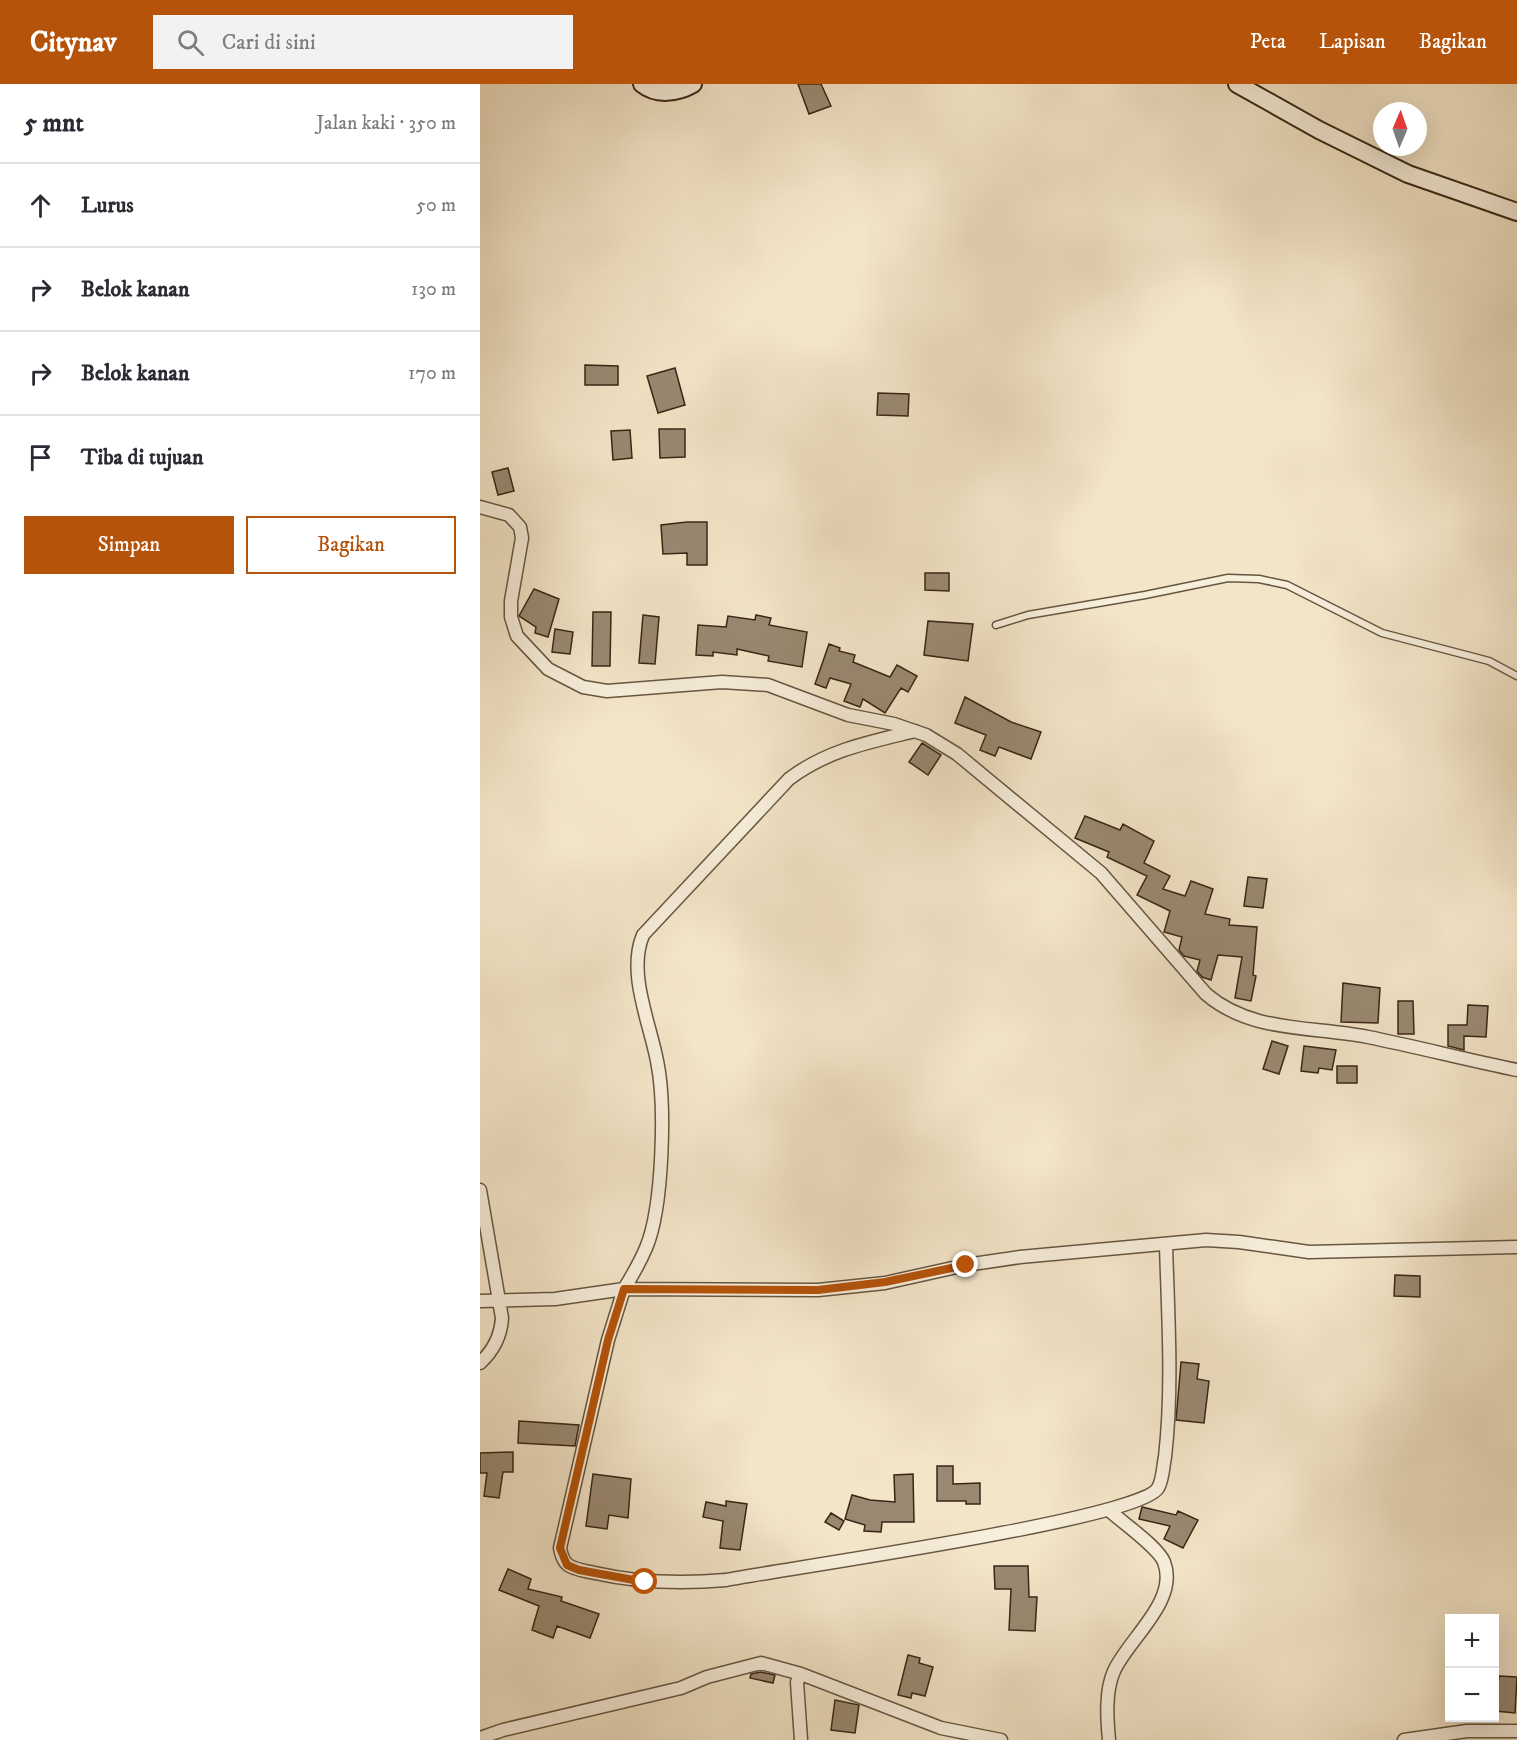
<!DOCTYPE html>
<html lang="id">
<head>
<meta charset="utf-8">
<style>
  body { margin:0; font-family:"IM FELL DW Pica",serif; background:#f2f2f3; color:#2b2b33 }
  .controls { position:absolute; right:18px; bottom:18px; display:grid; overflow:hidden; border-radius:0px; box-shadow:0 6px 24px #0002 }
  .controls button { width:54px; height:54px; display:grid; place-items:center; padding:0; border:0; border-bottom:2px solid #e1e1e2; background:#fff; color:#2b2b33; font:30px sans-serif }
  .compass { position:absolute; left:893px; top:18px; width:54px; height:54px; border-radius:50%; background:#fff; box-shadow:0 6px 24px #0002; rotate:2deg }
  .stop { position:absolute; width:18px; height:18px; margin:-14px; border:4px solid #b45309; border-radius:50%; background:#fff }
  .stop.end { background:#b45309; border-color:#fff; box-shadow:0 2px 6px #0008 }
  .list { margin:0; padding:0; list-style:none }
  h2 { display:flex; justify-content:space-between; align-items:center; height:78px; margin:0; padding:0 24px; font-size:26px }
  h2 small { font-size:20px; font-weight:400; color:#7c7c81 }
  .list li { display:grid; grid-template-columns:39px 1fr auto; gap:18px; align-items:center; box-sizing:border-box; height:84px; padding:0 24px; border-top:2px solid #e1e1e2 }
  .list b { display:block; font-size:22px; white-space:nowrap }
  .list em { font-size:20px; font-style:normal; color:#7c7c81 }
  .actions { display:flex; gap:12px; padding:18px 24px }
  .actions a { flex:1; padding:14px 0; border:2px solid #b45309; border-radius:0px; text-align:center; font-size:21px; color:#b45309 }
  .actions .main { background:#b45309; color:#fff }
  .icon { flex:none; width:33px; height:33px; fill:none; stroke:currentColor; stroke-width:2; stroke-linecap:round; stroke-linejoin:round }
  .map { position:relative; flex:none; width:1037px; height:1656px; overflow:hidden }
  header { display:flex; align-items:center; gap:36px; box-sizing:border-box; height:84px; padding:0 30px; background:#b45309; color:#fff }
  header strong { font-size:28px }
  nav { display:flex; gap:33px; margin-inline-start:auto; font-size:21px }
  .search { width:420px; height:54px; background:#f2f2f3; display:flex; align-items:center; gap:15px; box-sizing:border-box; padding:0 21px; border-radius:0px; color:#7c7c81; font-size:22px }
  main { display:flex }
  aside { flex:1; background:#fff }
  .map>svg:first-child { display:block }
  .building { fill:#998972; stroke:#382614; stroke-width:1.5 }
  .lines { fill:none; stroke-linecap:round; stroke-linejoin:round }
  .service-casing { stroke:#675641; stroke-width:9 }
  .minor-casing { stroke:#675641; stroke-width:15 }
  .secondary-casing { stroke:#382614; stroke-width:20 }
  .service { stroke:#f7eedb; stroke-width:6 }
  .minor { stroke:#f7eedb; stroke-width:12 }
  .secondary { stroke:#f7eedb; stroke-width:16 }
  .route { stroke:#b45309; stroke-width:8 }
</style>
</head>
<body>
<header>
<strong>Citynav</strong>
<div class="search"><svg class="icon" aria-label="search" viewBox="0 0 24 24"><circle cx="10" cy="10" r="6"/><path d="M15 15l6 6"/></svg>Cari di sini</div>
<nav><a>Peta</a><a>Lapisan</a><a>Bagikan</a></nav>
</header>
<main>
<aside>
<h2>5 mnt<small>Jalan kaki · 350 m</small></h2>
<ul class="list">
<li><svg class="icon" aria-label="ahead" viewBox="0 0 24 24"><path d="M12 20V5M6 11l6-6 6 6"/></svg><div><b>Lurus</b></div><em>50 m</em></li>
<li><svg class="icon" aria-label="right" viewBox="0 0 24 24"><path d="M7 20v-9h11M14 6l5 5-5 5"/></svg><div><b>Belok kanan</b></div><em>130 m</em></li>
<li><svg class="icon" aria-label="right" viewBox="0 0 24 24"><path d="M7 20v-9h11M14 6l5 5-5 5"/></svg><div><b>Belok kanan</b></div><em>170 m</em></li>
<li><svg class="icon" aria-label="arrive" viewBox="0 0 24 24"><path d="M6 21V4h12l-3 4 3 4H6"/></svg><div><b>Tiba di tujuan</b></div></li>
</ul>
<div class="actions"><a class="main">Simpan</a><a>Bagikan</a></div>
</aside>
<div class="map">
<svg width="1037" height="1656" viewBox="0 0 1037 1656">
  <rect width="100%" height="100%" fill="#f3e5c8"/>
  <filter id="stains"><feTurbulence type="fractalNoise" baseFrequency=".00333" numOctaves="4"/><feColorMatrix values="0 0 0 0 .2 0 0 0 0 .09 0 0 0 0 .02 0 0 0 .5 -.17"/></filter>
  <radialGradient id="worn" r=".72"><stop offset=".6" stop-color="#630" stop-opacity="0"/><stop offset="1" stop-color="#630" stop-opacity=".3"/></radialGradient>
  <!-- building -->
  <path class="building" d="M318 0H341L351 22 329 30Z
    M105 281 138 282V301H105Z
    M195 284 205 321 178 329 167 292Z
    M398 309 429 310 428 332 397 331Z
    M179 345H205V373L180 374Z
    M150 346 152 374 133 376 131 347Z
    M28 384 34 407 18 411 12 388Z
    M207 438H227V481H207V469L183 470 181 441Z
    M445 489H469V507L445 506Z
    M54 505 79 515 68 553 55 549 56 543 39 532Z
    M113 528H131L130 582H112Z
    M163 531 179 533 175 580 159 579Z
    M276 531 291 534 289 541 327 548 322 583 288 577 289 572 257 565V571L233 568V572L216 571 218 541 246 543 248 532 275 536Z
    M448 537 493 540 488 577 444 571Z
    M75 545 93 548 90 570 72 568Z
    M349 560 360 564 359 567 375 571 373 578 410 593 417 581 437 592 428 608 421 604 405 629 383 615 380 623 364 617 371 600 350 594 346 604 335 600Z
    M485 613 531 638 561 648 551 675 519 663 515 672 500 666 506 651 475 639Z
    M442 659 461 671 448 691 429 678Z
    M605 732 640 746 643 740 674 757 664 779 690 792 683 805 705 812 711 797 733 805 725 830 750 835 749 841 777 843 773 891 776 892 771 917 755 914 762 873 738 871 731 896 722 893 717 887 720 876 704 872 699 866 702 853 684 848 690 827 657 811 667 792 627 773 629 768 595 754Z
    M768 793 787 795 783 824 764 822Z
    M863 899 900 904 898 939 861 938Z
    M918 917H933L934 950H918Z
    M988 921 1008 922 1006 953 984 952V966L968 962V941H987Z
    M792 957 808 962 799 990 783 985Z
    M824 962 856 966 852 986 839 984 838 989 821 987Z
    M857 982H877V999H857Z
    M915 1191 940 1192V1213L914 1212Z
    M701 1278 719 1280 717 1295 729 1297 724 1339 696 1336Z
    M39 1337 99 1341 95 1362 38 1359Z
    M33 1368V1388H23L19 1414 4 1412 7 1389H0V1369Z
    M457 1382H473V1400L500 1399V1420H486V1417H457Z
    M113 1390 151 1395 148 1434 129 1431 127 1445 106 1442Z
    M433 1390 434 1438H402L401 1448 384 1447 385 1441 365 1435 372 1411 390 1416 415 1418 414 1391Z
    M246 1417 267 1420 260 1466 240 1464 243 1437 223 1433 226 1418 246 1422Z
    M662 1423 696 1431 698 1427 718 1436 703 1464 684 1455 690 1442 659 1435Z
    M351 1429 364 1437 359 1446 345 1438Z
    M514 1482H548L549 1513H557L555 1547 529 1546 531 1505H515Z
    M28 1485 51 1495 48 1505 82 1513 81 1517 119 1530 110 1554 77 1542 73 1554 52 1546 59 1522 19 1506Z
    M428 1571 440 1574 439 1579 453 1583 445 1612 432 1609 431 1614 418 1611Z
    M281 1588 295 1591 293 1599 270 1594 271 1590Z
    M1019 1592 1037 1593 1035 1629 1015 1627Z
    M355 1616 379 1621 375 1649 351 1646Z"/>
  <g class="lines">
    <!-- service casing -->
    <g class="service-casing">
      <path id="service" d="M516 541 548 531 665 511 748 494 779 495 807 501 902 549 1009 577 1037 592"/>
    </g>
    <!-- minor casing -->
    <g class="minor-casing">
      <path id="minor" d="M0 423 29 431 40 443 42 454 31 517V533L37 552 68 585 103 603 127 607 242 598 288 601 368 631 414 640 446 651 477 670 621 789 726 910C771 949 833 942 888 953 938 963 987 976 1037 986
        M0 1106 22 1234C21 1251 13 1267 0 1279
        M686 1161C688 1231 693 1304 685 1373 683 1382 683 1396 678 1404 661 1435 302 1485 246 1496 201 1500 159 1499 115 1489 107 1487 95 1486 88 1481 83 1477 81 1470 80 1464L128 1256 144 1205 338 1206 405 1199 486 1181 540 1173 726 1156 759 1158 829 1168 1037 1163
        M0 1217 75 1215 144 1205C152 1192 160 1178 166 1164 183 1124 186 1020 177 977 170 939 147 889 163 851L309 695C347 666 390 658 435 647
        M0 1654 23 1646 201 1604 227 1593 281 1579 321 1590 461 1644 521 1656
        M321 1656 317 1598 321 1590
        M629 1656C627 1635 625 1607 634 1587 649 1554 699 1517 684 1478 678 1463 643 1439 630 1427
        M924 1656 987 1647H1037"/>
    </g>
    <!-- secondary casing -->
    <g class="secondary-casing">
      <path id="secondary" d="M162 0C177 12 197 9 213 0
        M757 0 839 46 928 90 1037 128"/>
    </g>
    <!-- service -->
    <use href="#service" class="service"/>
    <!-- minor -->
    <use href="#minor" class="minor"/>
    <!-- secondary -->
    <use href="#secondary" class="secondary"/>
  </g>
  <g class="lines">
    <!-- route -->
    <path class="route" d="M165 1498 99 1486 87 1481 80 1464 128 1256 144 1205 338 1206 405 1198 486 1181"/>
  </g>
  <rect width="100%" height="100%" filter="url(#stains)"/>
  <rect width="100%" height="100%" fill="url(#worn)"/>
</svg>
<div class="controls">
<button>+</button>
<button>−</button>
</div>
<svg class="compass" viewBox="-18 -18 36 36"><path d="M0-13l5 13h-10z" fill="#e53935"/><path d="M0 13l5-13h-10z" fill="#7c7c81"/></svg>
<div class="stop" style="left:165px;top:1498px"></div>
<div class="stop end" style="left:486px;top:1181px"></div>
</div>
</main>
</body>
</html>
